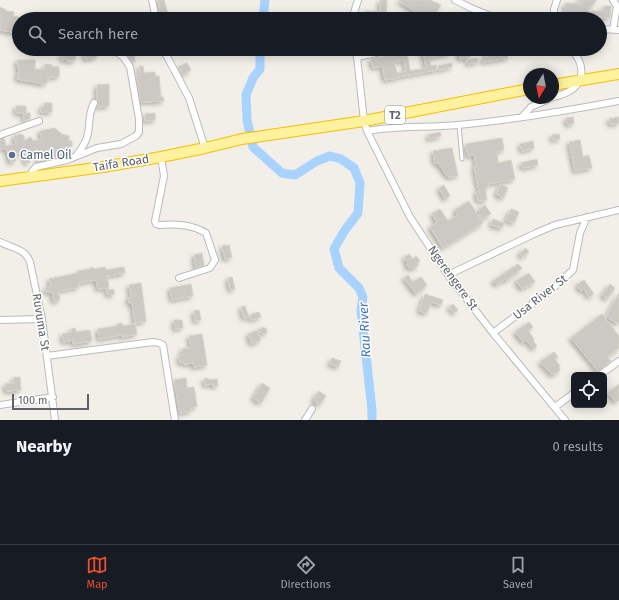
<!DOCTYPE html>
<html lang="en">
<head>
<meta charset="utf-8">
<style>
  body { margin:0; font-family:"Fira Sans",sans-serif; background:#20242c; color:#f1f3f6 }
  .controls { position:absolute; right:12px; bottom:12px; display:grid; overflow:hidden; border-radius:6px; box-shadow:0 2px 10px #0003 }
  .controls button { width:36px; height:36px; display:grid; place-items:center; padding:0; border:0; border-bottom:1px solid #363941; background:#171b24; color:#f1f3f6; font:20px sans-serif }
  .compass { position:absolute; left:523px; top:68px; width:36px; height:36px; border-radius:50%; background:#171b24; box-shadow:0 2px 10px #0003; rotate:190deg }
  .scale { position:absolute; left:12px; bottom:10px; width:77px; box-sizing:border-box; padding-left:4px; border:2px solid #5e6167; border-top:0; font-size:11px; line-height:14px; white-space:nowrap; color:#5e6167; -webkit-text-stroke:3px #fff; paint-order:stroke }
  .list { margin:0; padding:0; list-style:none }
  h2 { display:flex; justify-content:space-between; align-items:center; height:52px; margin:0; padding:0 16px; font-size:17px }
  h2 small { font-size:13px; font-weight:400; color:#9ea1a6 }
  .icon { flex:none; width:22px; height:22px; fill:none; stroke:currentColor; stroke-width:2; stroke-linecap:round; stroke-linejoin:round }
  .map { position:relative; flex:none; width:619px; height:420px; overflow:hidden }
  .search { position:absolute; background:#171b24; box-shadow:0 2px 10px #0003; left:12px; right:12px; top:12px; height:44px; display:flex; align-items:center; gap:10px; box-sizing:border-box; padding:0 14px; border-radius:22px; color:#9ea1a6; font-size:15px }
  .sheet { height:124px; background:#171b24 }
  nav { display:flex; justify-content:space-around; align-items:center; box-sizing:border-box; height:56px; border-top:1px solid #363941; background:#171b24; font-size:11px; color:#9ea1a6 }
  nav a { display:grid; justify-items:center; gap:2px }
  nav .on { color:#ee4d2f }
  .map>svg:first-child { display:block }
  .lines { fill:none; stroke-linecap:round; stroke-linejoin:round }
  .river { stroke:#a8d2ff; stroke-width:9 }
  .building { fill:#ccc9c4; stroke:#d6d2c5; fill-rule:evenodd; filter:url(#shadow) }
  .service-casing { stroke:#b9bbc0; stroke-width:5 }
  .minor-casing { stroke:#b9bbc0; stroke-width:8 }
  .trunk-casing { stroke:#f7be00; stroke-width:12 }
  .service { stroke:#fff; stroke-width:3 }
  .minor { stroke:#fff; stroke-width:6 }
  .trunk { stroke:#fff29e; stroke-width:10 }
  .service-dot { fill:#5c6f8a; stroke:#fff; stroke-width:1.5 }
  .labels { text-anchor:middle; stroke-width:3; stroke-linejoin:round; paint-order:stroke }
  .shield { fill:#fff; stroke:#8e9095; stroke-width:1 }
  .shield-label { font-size:11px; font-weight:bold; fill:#5e6167 }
  .service-label { font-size:12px; fill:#4e5e75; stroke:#fff; text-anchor:start }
  .street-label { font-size:12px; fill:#5e6167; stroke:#fff }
  .water-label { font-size:13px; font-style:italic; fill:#4376bf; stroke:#fff }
</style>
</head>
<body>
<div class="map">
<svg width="619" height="420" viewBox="0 0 619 420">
  <defs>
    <filter id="shadow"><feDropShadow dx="-2.5" dy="2.5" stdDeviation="2" flood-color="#0004"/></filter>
  </defs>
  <rect width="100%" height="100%" fill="#f1efe7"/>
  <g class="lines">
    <!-- river -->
    <path class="river" d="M263 19 265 0
      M260 49V69L253 78 246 95 247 120 253 147 282 173 295 175 317 161 330 156 341 159 354 168 360 183 358 213 345 230 334 249 339 268 359 288 363 297 361 310 372 410V420"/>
  </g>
  <!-- building -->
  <path class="building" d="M157 0H164L168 14 161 15 158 7H160Z
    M380 0H387L386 19H380L381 16H370L369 19H365L366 11 380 12Z
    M398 0H430L441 5 431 19H423L418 15V14Z
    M577 0H597L587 11H602V8H604V6H611L610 18 590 16V19L565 18 566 3 582 4Z
    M0 7 6 10V11L14 12 13 16 19 17 18 33 0 30Z
    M429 49H449L450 53 429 58 431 66 436 65 437 70 397 77 398 78 385 80 382 66 373 68 371 59 407 52 410 71 426 68 423 50ZM404 60 406 71 397 73 394 62Z
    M458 49H469L470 57 460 59Z
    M486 49H498L499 54 507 53 508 58 483 62 482 58 488 57Z
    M69 51H75L76 59H73L74 61H67V59L62 60V54Z
    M96 51 97 57 85 59V53Z
    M125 52H134L135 62H132Z
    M477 58 478 62 468 64 467 60Z
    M17 60H35V69L44 70 45 64 52 65 51 66 59 67V77H48L47 83H45L44 84 17 79 19 69H18Z
    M187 63 191 70 182 75 178 67Z
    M452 63V67L439 70 438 66Z
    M139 66H143L144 73 155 72V76H159L161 97H163L164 101 141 102 136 76 141 75Z
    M109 84V106L97 107 98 103 97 100V85Z
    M45 103H52V112H41V107H44Z
    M16 106H26V113H30V119L24 121V113H16Z
    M155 113V120L145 121V114Z
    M573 117 574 123 568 125 566 118Z
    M619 117V123L610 124 609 119Z
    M55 128 56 130 57 129 58 132H60L61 134 69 136V141H72V146L63 147V149H62L63 156 38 161 36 148 27 150 30 162 26 163 23 152 14 154 16 161 10 162 6 148 0 149V139L4 138 6 146 16 144 14 136 21 134 24 136V141L31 137 33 141 42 139 40 131Z
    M440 132 441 136 429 139 428 135Z
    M559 134 560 139 553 140 552 135Z
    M502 138 504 150 497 151 498 163 511 160 515 179 488 184V188H485L487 200 478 201 476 192 479 191 474 167H476L475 155 468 156 466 144Z
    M580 140 583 157 589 155 592 168 575 171 569 142Z
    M533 141 534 148 522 151 520 144Z
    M452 148 458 176 448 177 437 162 435 164 433 151Z
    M537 159 538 165 523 168 521 163Z
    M501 184 508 188 503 198 496 194Z
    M444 185 450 196 445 199 439 188Z
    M469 201 483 223 443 248 430 227 437 222 432 214 440 209 448 221 458 215 455 210Z
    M485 205 491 214 481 219 479 209Z
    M511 209 519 212 514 223 506 220Z
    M493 219 504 223 502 228 491 225Z
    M229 245 232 257 225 259 222 246Z
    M526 248 529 252 522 257 519 254Z
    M202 253 204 265 196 268 194 255Z
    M409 254 413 259 416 256 420 261 417 263 418 265 414 269 412 267 410 269 406 265 408 263 404 258Z
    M518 264 522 268 506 281 505 279 497 285 493 281Z
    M91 267 95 269 105 267 106 270 124 267 125 273 107 276 109 288 98 289 96 280 78 283 79 287 58 291 60 300 54 302 52 292H46L45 288 51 287 49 279 78 273V271L90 269Z
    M529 273 535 282 522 289 516 281Z
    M408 275 413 282 421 277 427 285 416 294 404 278Z
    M232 277 235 289 230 290 228 278Z
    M584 280 594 294 589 297 584 289 581 291 577 285Z
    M141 283 146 321 135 323 132 303H129L128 298H131L129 285Z
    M191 284 193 296 172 300 170 288Z
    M610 284 615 288 607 299 602 295Z
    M107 289 114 290V295L107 294Z
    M619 293V324L606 317Z
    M425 294 443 300 441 305 431 302 427 313 419 311Z
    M453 304 458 310 454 313 449 307Z
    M245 306 249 317 244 318 241 307Z
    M199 310 201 320 195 321 194 311Z
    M259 312 261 317 251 320 250 315Z
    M602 314 619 336V348L607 357 611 361 598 371 571 338Z
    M174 320H182L183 328 175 329Z
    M529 322 533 327 528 331 534 339 533 341 537 346 534 349 526 340 523 342 515 332Z
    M122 323 123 326 135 324 137 334 122 337V335L99 339 98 329 117 326V324Z
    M262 327 267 329 266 334 257 331 261 340 252 344 248 334 261 329Z
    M75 328 76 332 90 330 92 341 73 344V340L64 342 62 334 72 332 71 329Z
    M202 334 207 365 194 367 193 363 184 364V362L180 363 179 356 183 355 182 349 191 348 189 336Z
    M554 352 558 357 555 359 560 366 559 368 560 370 555 374 554 373 552 375 540 362Z
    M332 358 341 361 338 367 330 364Z
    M20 377 21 390 6 391 5 384 14 383 13 378Z
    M186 378 187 388 194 387 197 406 191 408V411L180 413 174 380Z
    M208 378 209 380 217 379 218 386H213V384L205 385 204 379Z
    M262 383 270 388 261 403 253 398Z
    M619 384V400L616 402 608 393Z
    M319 391 326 396 319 405 313 400Z"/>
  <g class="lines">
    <!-- service casing -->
    <g class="service-casing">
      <path id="service" d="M459 125 462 159"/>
    </g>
    <!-- minor casing -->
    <g class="minor-casing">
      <path id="minor" d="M152 0 156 19
        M455 0 471 8 498 19
        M352 19 358 0
        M554 19V9L557 0
        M600 29 619 30
        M613 30 617 6 613 0
        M163 49 189 98 205 148
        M354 49 357 57 364 121 367 131 410 217 448 275 493 333 565 420
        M357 57 395 49
        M553 97C558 96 564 94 568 92 587 81 584 63 571 49
        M522 117 531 107 551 98
        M367 131C397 125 428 128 458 125 512 120 566 111 619 101
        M0 135 39 121
        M76 156C80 150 85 145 87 137 91 125 87 116 94 103
        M161 157 164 176 155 221 156 224 159 225C176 224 191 224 206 233L215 260 210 268 179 278
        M29 177 33 170 36 167 67 160 97 148 121 144 136 136 139 132V119L130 67 124 58 114 50
        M0 242C11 248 25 248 30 262L42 319 55 420
        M448 275 536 233 555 225 619 210
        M0 320 42 319
        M493 333 552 289 573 270 580 233 587 217
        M47 356 153 342 159 343 163 345 175 420
        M600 375 619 361
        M0 405 53 397
        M555 407 574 393
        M305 420 312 409"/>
    </g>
    <!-- trunk casing -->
    <g class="trunk-casing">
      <path id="trunk" d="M553 85 619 74
        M0 181 103 167 161 157 205 148 242 139 364 121 529 89"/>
    </g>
    <!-- service -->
    <use href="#service" class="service"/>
    <!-- minor -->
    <use href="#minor" class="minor"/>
    <!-- trunk -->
    <use href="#trunk" class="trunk"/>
  </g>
  <!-- markers -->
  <circle class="service-dot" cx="12" cy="155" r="4"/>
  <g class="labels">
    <!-- shield labels -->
    <rect class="shield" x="385" y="106" width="20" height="18" rx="3"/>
    <g class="shield-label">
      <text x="395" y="119">T2</text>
    </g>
    <!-- service labels -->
    <g class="service-label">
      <text x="20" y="159">Camel Oil</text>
    </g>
    <!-- street labels -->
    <g class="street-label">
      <text transform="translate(121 163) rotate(-9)" y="4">Taifa Road</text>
      <text transform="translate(453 278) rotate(54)" y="4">Ngerengere St</text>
      <text transform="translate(540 297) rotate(-38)" y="4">Usa River St</text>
      <text transform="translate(41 322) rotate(81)" y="4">Ruvuma St</text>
    </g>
    <!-- water labels -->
    <g class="water-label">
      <text transform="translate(364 330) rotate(-93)" y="5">Rau River</text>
    </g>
  </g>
</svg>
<div class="controls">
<button><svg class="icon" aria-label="locate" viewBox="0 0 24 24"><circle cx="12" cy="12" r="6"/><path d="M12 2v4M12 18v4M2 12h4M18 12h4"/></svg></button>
</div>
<svg class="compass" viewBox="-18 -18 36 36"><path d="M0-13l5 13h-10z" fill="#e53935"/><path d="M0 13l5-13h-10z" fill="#9ea1a6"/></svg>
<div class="scale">100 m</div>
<div class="search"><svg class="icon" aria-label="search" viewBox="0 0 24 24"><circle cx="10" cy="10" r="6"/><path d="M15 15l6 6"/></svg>Search here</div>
</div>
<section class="sheet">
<h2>Nearby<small>0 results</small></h2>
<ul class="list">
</ul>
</section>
<nav>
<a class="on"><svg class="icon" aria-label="map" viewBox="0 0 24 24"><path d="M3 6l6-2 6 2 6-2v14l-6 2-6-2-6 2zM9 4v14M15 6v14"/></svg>Map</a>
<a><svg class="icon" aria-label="directions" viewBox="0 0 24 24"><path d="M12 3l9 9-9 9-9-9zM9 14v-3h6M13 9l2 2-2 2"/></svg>Directions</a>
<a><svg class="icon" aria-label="saved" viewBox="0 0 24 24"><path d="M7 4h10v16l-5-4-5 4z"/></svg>Saved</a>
</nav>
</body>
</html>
